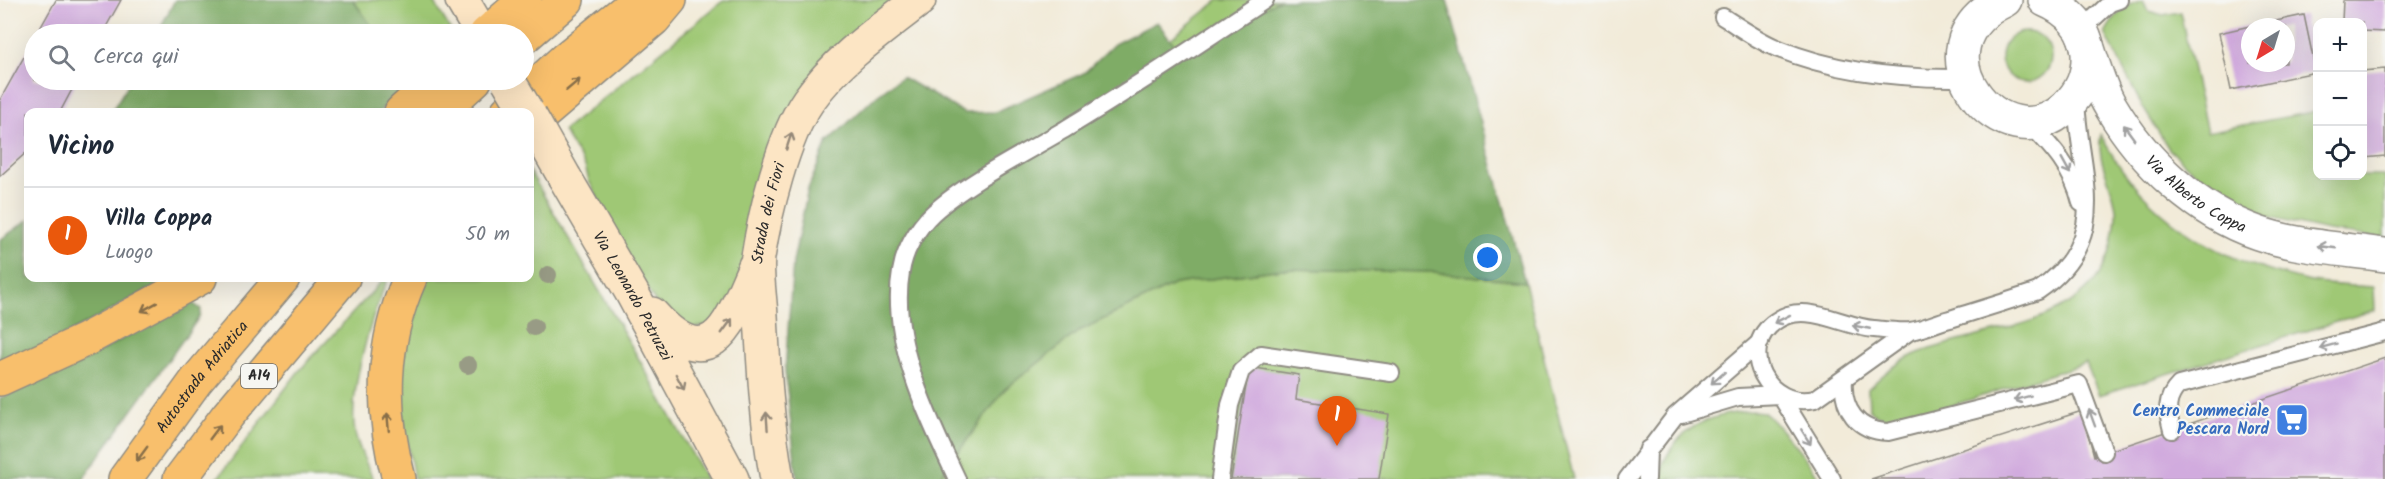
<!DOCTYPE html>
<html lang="it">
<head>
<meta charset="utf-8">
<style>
  body { margin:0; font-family:Kalam,sans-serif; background:#f6f6f7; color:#1f2937 }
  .controls { position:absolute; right:18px; top:18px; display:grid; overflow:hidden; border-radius:12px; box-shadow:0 6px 24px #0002 }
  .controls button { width:54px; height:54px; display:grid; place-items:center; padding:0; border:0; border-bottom:2px solid #e0e1e3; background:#fff; color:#1f2937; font:30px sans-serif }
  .compass { position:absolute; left:2241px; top:18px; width:54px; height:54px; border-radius:50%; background:#fff; box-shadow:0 6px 24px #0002; rotate:218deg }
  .you { position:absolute; left:1488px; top:258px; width:21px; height:21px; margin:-15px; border:4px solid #fff; border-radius:50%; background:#1a73e8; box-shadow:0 0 0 9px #1a73e833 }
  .badge { display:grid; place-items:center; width:39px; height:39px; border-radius:50%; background:#ea580c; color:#fff; font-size:20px; font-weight:700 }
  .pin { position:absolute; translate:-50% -50px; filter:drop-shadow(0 2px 3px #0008) }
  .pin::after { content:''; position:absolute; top:32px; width:21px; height:18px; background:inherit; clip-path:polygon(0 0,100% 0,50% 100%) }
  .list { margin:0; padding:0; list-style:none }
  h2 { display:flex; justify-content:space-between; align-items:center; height:78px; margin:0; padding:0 24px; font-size:26px }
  h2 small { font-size:20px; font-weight:400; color:#747a83 }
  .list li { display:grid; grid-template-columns:39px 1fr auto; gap:18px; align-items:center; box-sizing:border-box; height:96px; padding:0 24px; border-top:2px solid #e0e1e3 }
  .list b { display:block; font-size:22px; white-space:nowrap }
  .list p { margin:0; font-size:20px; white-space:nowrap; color:#747a83 }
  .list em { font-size:20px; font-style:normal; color:#747a83 }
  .icon { flex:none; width:33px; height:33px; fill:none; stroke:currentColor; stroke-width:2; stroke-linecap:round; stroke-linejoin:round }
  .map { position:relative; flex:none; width:2385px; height:479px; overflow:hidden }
  .search { position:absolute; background:#fff; box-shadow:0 6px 24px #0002; left:24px; top:24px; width:510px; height:66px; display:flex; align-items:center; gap:15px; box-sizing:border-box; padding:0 21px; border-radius:33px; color:#747a83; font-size:22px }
  .panel { position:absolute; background:#fff; box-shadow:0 6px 24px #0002; left:24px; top:108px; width:510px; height:174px; border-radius:12px }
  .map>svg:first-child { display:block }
</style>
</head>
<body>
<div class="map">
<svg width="2385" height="479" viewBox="0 0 2385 479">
  <rect width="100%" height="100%" fill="#f6f6f2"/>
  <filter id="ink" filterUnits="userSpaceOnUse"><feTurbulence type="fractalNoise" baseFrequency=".0167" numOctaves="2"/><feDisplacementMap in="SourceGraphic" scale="12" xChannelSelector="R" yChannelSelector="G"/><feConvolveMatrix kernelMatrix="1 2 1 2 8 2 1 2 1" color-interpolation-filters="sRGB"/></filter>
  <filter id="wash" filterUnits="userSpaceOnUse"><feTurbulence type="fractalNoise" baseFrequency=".008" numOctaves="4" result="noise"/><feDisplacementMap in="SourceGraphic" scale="24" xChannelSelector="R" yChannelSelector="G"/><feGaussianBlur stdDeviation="1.35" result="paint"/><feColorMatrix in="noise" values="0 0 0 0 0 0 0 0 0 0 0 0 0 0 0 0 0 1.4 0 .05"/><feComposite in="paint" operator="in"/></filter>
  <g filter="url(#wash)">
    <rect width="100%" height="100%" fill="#f2ebd9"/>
    <!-- green -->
    <g fill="#9fc874" stroke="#657a50" stroke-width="1.5">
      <path d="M353,0H433L453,34H377Z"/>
      <path d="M724,0H909L821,72L723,323L673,331L631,263L589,181L585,166L563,131Z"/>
      <path d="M1219,0H1280L1178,49L1170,39Z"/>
      <path d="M2143,0L2148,11L2163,15L2180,12L2207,132L2317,111L2318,176H2385V238L2328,231L2254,214L2209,186L2169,149L2142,106L2105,33C2115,15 2122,6 2143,0Z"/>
      <circle cx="2026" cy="57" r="25"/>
      <path d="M2101,135C2143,217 2219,261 2306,281C2328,286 2352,285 2374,287L2375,310L2099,395L2086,363L1916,417C1898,420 1882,423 1869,409L1868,389C1883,374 1901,359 1921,352C1983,329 2094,326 2111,246C2113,236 2117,221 2116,210C2114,184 2095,161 2101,135Z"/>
      <path d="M530,172L635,352L706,479H414L398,390L411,316L423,282L426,278H530Z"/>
      <path d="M1282,269L1434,272L1525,282L1574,479H938L1005,389L1079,331L1175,284Z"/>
      <path d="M385,278H388C372,315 344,401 357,440C361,454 368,466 373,479H217L298,372Z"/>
      <path d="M1753,411L1764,412C1786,433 1803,454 1820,479H1658C1671,430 1705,414 1753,411Z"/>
    </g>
    <!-- forest -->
    <g fill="#7fac66" stroke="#556c48" stroke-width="1.5">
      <path d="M175,0H353L377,34H157Z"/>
      <path d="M1280,0H1447L1525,282L1434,272L1282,269L1175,284L1079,331L1005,389L938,479H797L785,371L793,262L808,189L827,143L877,95L902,77L964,113L995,112L1084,73L1114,44L1157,22L1178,49Z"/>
      <path d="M131,80H411L379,112H111Z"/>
      <path d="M28,220V278H172L0,370V240Z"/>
      <path d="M188,300L201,309L200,316L83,479H0V398L72,368Z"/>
    </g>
    <g id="blocks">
      <!-- building -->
      <g fill="#d1abde">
        <path d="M56,0H121L102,34H37Z"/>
        <path d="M2343,0H2385V32L2362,31V22H2342Z"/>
        <path d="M2304,15L2316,72L2231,90L2219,33L2250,26V63H2286V27L2252,26Z"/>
        <path d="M34,39V80H77L60,112H28V151L0,176V100Z"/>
        <path d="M2385,69V156L2364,158L2362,71Z"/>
        <path d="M2385,358V479H1871L2082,411L2094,456Z"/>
        <path d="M1249,367L1299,375L1296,399L1389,414L1379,479H1231Z"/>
      </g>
    </g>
  </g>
  <g filter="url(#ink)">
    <use href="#blocks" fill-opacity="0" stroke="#8e8b82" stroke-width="1.5"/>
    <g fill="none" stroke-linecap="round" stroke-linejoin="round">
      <!-- service casing -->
      <g stroke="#8e8b82" stroke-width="20">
        <g id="service">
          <path d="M1723,17C1741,28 1760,42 1779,49C1838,73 1902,79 1965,78"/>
          <path d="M2081,30L2110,3L2119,0"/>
          <path d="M2029,123C2052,147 2073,169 2081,203"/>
          <path d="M1910,331L1815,399C1768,410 1735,349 1776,321C1805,300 1843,327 1874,329C1885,330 1899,332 1910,331C1924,329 1937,322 1950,319C1979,310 2009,301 2038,291C2116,237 2078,174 2076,98"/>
          <path d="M1844,380C1842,409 1857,431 1888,432L2079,384L2104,452"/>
          <path d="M1780,395L1832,479"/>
          <path d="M1681,414L1738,397L1780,395"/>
          <path d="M2172,430C2167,411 2165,399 2179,385L2385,332"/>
          <path d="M957,479C929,419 889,340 901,272C904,251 917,228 933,213C965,183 1027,152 1067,128C1134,88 1199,44 1265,0"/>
          <path d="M1220,479L1230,405L1241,371L1261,354L1391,373"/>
          <path d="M1627,479L1675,416L1760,342"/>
          <path d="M1647,479L1648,449"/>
        </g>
      </g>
      <!-- minor casing -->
      <g stroke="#8e8b82" stroke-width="36">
        <g id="minor">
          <path d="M2005,0C1905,47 2004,167 2066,107C2081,92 2089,76 2088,54C2087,28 2067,9 2045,0"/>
          <path id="s1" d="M2083,34C2092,58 2098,86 2111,107C2144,163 2197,212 2258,233C2298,247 2344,249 2385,255"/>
        </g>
      </g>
      <!-- secondary casing -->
      <g stroke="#8e8b82" stroke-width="36">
        <g id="secondary">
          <path d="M462,0L482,34"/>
          <path id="s2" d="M565,178L632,293L732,479"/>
          <path d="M652,314C713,381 731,321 755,266"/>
          <path id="s3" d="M777,479C767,425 764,371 761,316C760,297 756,275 758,257C765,213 783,137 808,101C836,61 880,30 919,0"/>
        </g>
      </g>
      <!-- motorway casing -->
      <g stroke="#8e8b82" stroke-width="36">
        <g id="motorway">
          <path d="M486,34L525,0"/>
          <path d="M524,37L567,0"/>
          <path d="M401,112L436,80"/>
          <path d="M440,112L475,80"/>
          <path d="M507,112L566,58L638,0"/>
          <path d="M530,125L654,19L670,0"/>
          <path d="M0,379L85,340L200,278"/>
          <path id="s4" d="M125,479L196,381L283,278"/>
          <path d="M180,479L228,415L343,278"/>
          <path d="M399,479C380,409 381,344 410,278"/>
        </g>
      </g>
      <!-- service -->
      <use href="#service" stroke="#fff" stroke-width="16"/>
      <!-- minor -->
      <use href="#minor" stroke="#fff" stroke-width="33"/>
      <!-- secondary -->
      <use href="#secondary" stroke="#fce5c4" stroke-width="33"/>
      <!-- motorway -->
      <use href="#motorway" stroke="#f8bf6c" stroke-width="33"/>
      <!-- secondary-bridge casing -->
      <g stroke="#8e8b82" stroke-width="36" stroke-linecap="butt">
        <g id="secondary-bridge">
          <path d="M508,80L527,112"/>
          <path d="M530,116L565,178"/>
        </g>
      </g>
      <!-- secondary-bridge -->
      <use href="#secondary-bridge" stroke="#fce5c4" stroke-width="33"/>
    </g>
    <!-- trees -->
    <g fill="#989b85">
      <circle cx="548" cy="275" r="9"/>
      <circle cx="534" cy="327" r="9"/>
      <circle cx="468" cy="365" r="9"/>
    </g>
    <!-- one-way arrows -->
    <defs><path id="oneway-shaft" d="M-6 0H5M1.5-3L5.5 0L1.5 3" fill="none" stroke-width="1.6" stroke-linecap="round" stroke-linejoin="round" transform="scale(1.5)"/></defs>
    <g stroke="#876e48">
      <use href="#oneway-shaft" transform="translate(573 85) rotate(-40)"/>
      <use href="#oneway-shaft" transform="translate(149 307) rotate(151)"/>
      <use href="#oneway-shaft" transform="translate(388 422) rotate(-95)"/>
      <use href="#oneway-shaft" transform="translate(215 432) rotate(-53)"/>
      <use href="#oneway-shaft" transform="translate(142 454) rotate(126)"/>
    </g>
    <g stroke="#a0a0a0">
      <use href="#oneway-shaft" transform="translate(2129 132) rotate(-126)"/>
      <use href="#oneway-shaft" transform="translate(2066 166) rotate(61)"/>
      <use href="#oneway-shaft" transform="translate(2327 247) rotate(-172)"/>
      <use href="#oneway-shaft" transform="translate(1782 319) rotate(153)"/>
      <use href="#oneway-shaft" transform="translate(1861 327) rotate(-169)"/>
      <use href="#oneway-shaft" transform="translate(2328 346) rotate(165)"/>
      <use href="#oneway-shaft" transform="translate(1718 378) rotate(139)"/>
      <use href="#oneway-shaft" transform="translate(2022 398) rotate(165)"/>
      <use href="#oneway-shaft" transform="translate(2092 418) rotate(-110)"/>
      <use href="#oneway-shaft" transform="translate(1806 437) rotate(58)"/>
    </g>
    <g stroke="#948878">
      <use href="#oneway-shaft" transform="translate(789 141) rotate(-72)"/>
      <use href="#oneway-shaft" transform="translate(727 326) rotate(-54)"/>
      <use href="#oneway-shaft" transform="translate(680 382) rotate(62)"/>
      <use href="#oneway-shaft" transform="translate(767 421) rotate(-94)"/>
    </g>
  </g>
  <!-- icons -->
  <defs>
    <g id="supermarket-square" transform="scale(1.725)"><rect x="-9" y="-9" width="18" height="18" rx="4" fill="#3f7fe0" stroke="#f6f6f2"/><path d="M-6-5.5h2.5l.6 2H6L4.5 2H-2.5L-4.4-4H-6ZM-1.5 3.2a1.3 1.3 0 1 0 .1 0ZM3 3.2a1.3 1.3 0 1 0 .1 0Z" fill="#fff"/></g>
  </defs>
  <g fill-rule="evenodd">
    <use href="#supermarket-square" x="2292" y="420"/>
  </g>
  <g text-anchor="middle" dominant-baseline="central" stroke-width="4.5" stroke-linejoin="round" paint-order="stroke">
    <!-- shield labels -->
    <rect fill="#f6f6f2" stroke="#686867" stroke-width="1.5" x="241" y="364" width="36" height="24" rx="4.5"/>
    <g font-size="15" font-weight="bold" fill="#2b2b2b">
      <text x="259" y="376">A14</text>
    </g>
    <!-- street labels -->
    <g font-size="16" fill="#2b2b2b" stroke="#f6f6f2">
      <text stroke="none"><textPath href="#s1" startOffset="202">Via Alberto Coppa</textPath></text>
      <text stroke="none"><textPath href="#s3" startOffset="268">Strada dei Fiori</textPath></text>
      <text stroke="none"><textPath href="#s2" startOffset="136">Via Leonardo Petruzzi</textPath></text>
      <text stroke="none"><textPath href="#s4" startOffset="128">Autostrada Adriatica</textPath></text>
    </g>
    <!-- shop labels -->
    <g font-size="16" font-weight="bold" fill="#366cbe" stroke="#f6f6f2" text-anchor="end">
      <text x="2269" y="411">Centro Commeciale<tspan x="2269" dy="18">Pescara Nord</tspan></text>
    </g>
  </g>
</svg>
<div class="controls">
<button>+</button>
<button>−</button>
<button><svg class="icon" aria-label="locate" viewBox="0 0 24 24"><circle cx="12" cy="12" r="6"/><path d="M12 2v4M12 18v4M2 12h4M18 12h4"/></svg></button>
</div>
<svg class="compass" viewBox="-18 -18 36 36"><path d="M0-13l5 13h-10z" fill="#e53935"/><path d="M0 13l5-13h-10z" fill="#747a83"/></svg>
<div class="you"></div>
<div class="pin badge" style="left:1337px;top:446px">1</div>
<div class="search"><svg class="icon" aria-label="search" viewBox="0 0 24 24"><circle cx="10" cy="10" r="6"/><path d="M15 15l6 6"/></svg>Cerca qui</div>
<section class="panel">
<h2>Vicino<small></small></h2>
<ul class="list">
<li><span class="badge">1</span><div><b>Villa Coppa</b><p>Luogo</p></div><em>50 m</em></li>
</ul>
</section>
</div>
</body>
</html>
